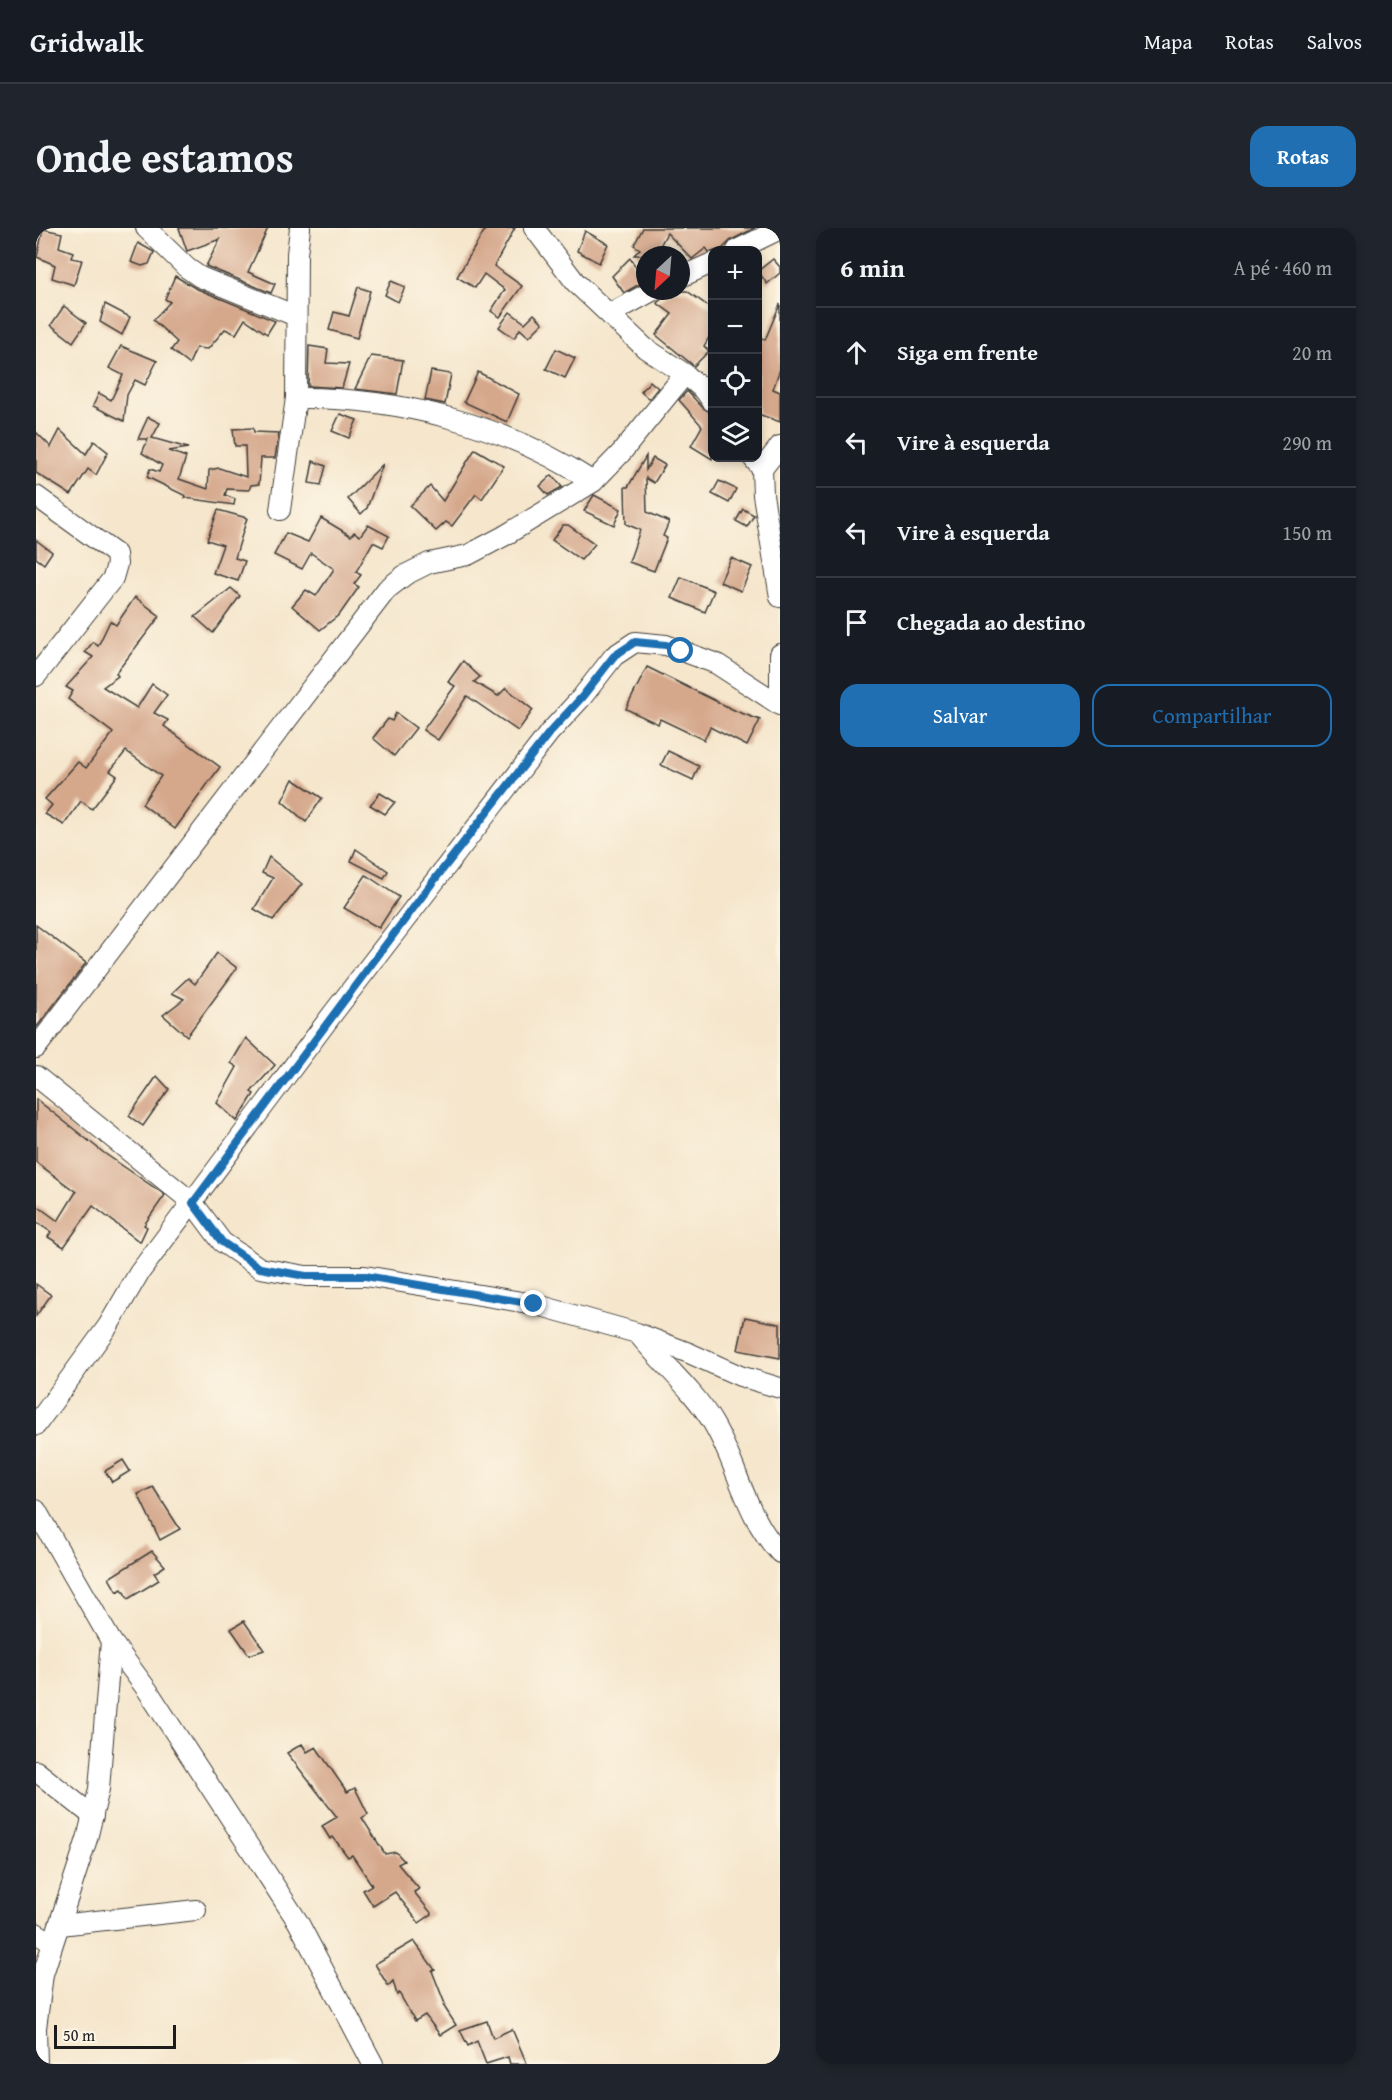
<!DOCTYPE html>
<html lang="pt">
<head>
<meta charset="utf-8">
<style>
  body { margin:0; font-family:"Gentium Book Plus",serif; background:#20242c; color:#f1f3f6 }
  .controls { position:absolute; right:18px; top:18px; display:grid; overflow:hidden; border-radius:12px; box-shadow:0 3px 9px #0003 }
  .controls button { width:54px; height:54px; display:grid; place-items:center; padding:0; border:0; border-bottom:2px solid #363941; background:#171b24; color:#f1f3f6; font:30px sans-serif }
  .compass { position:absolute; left:600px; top:18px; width:54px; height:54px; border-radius:50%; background:#171b24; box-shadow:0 3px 9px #0003; rotate:206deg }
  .scale { position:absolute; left:18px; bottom:15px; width:122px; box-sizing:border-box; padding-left:6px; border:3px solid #1c1c1c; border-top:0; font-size:16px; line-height:21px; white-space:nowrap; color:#1c1c1c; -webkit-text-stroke:4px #fcf5e5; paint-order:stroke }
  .stop { position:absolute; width:18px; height:18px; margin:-14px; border:4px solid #1f6fb2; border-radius:50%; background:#fff }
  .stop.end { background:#1f6fb2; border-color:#fff; box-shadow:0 2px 6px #0008 }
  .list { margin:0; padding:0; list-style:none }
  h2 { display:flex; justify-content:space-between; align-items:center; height:78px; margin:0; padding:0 24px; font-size:26px }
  h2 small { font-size:20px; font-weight:400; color:#9ea1a6 }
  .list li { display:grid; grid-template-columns:39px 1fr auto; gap:18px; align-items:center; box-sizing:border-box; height:90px; padding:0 24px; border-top:2px solid #363941 }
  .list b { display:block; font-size:22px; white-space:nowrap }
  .list em { font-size:20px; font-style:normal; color:#9ea1a6 }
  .actions { display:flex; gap:12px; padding:18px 24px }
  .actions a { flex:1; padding:14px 0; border:2px solid #1f6fb2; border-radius:18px; text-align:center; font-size:21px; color:#1f6fb2 }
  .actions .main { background:#1f6fb2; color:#fff }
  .icon { flex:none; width:33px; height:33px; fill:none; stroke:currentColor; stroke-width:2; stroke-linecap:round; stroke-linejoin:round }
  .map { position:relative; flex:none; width:744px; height:1836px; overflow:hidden; border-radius:18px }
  header { display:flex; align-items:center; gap:36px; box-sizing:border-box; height:84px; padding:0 30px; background:#171b24; border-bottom:2px solid #363941 }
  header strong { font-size:28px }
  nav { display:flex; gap:33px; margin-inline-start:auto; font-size:21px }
  .intro { display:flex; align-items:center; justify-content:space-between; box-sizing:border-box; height:144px; padding:0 36px }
  h1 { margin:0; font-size:42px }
  .button { padding:15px 27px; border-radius:18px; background:#1f6fb2; color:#fff; font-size:21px; font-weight:700 }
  main { display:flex; gap:36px; padding:0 36px }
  aside { flex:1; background:#171b24; border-radius:18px; box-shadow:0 3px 9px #0003 }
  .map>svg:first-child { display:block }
</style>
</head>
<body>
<header>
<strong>Gridwalk</strong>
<nav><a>Mapa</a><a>Rotas</a><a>Salvos</a></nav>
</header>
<div class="intro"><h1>Onde estamos</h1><a class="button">Rotas</a></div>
<main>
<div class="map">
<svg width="744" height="1836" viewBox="0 0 744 1836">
  <rect width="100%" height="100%" fill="#fcf5e5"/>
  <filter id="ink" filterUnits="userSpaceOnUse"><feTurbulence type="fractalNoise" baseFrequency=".0167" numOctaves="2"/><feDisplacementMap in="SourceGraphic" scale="12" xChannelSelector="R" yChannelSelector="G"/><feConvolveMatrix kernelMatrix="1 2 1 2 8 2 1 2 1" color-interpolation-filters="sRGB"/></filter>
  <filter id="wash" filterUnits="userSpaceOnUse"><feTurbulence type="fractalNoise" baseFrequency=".008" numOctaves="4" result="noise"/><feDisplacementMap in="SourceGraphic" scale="24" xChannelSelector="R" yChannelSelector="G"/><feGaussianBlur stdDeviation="1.35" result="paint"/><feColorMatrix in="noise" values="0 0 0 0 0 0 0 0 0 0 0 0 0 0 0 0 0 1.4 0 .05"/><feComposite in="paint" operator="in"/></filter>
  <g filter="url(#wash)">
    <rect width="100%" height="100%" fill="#f5e6cc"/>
    <g id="blocks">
      <!-- building -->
      <g fill="#d5a88c">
        <path d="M143,0H232L212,44L239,56L235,65L170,38L184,11L151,23Z"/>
        <path d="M450,0H479L458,38L486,58L464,89L455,83L469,62L448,46L439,60L421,49Z"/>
        <path d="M607,0H719L695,12L685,22L673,24L670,20L656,31L631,5L619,27H598L604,21L598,17Z"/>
        <path d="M7,1L26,5L23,19L37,24L35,30L46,32L38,57L16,50L19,37L1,29Z"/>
        <path d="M549,3L572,16L563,35L541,23Z"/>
        <path d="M102,15L118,24L113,36L106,38L95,34Z"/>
        <path d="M594,30L609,53L588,65L576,48Z"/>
        <path d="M737,31L744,39V45L731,56L722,43Z"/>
        <path d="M139,48L159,60L239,93L231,106L209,91L200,106L189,101L172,121L160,120L153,136L135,122L141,114L117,92L134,74L129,71Z"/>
        <path d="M355,53L369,59L362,74L349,67Z"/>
        <path d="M322,59L334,63L321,110L293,102L298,84L313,88Z"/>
        <path d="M635,63H651L676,81V104L668,118L673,123L658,138L620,107L636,86L621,75Z"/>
        <path d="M69,76L94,89L86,107L64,94Z"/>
        <path d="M744,76V141L737,161L744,164V194L722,186V108L729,112Z"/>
        <path d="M28,78L50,95L37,114L15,97Z"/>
        <path d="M474,84L489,95L498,86L507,95L493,109L484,101L478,110L463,99Z"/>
        <path d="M85,118L121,133L109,157L99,152L91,167L88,193L57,178L63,165L75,172L87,147L73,140Z"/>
        <path d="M273,118L292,121L290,135L313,136L306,160L272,158Z"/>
        <path d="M520,121L539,130L529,150L510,141Z"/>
        <path d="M335,128L367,132L361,166L319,161Z"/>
        <path d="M395,143L415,146L409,176L389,172Z"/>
        <path d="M442,144L483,166L471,194L428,174Z"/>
        <path d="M614,153L622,160L613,171L605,164Z"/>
        <path d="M651,163L667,180L676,185V231L655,218L666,198L643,172Z"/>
        <path d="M304,186L321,192L313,210L296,203Z"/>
        <path d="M112,189L124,195L116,210L152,220L133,223L150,229L143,251L172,261L173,242L183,240L210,249L209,218H199L197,201L217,200L218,204L243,205L239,230H225L223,256L215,257L213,262L191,261L189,267L199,271L198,277L149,270L150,268L111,249L114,241L123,244L126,237L106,225L112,211H102Z"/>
        <path d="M24,202L50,226L58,213L72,224L60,247L52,241L35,267L0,245V204L15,219Z"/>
        <path d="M439,221L468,238L446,271L440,266L416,298L410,294L400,303L374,278L394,258L407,273Z"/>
        <path d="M610,228V242L617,230L629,237L618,255L610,250L611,284L633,294L627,308L631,310L618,343L593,334L604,302L590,296L589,259H592Z"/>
        <path d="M277,233L290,238L285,257L273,255Z"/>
        <path d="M347,236L331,280L325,286L312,271Z"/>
        <path d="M516,247L526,259L512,267L504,258Z"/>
        <path d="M683,253L700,261L693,275L676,266Z"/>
        <path d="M558,267L585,281L578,297L548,283Z"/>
        <path d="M707,281L718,287L711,299L700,293Z"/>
        <path d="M182,282L211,290L199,330L209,333L202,353L177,345L187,317L171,312Z"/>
        <path d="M285,290L315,308L318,304L324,308L332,297L353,308L347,319L337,314L320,344L325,347L318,356L323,359L304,386L284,402L256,378L270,362L280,368L298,341L275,325L266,341L238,327L250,305L272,314Z"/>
        <path d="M527,297H532L559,316L545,332L516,312Z"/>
        <path d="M0,312L16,324L8,336L0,330Z"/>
        <path d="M695,330L716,339L705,363L684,354Z"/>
        <path d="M645,349L678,363L669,384L636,370Z"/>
        <path d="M195,360L204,368L177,405L159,389Z"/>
        <path d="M99,369L124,388L80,445L82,448L67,459L101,480L116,456L131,467L118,485L132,492L128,498L184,539L139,601L106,576L125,548L90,523L74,543L81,548L56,581L45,573L28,597L9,586L16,577L9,571L42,534L50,540L77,505L32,471L37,463L30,459L57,429L49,424L57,414L62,418L74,393L80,397Z"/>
        <path d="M427,433L444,449L438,454L462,468L470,460L497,482L482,503L431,468L402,512L387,502L419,458L412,454Z"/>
        <path d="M611,439L700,483L724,492L711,518L674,499L668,512L624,491L622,496L590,481Z"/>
        <path d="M360,485L380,500L358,528L337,510L352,491L356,493Z"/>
        <path d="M632,523L663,538L657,552L625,537Z"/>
        <path d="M257,551L286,570L270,594L246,573Z"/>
        <path d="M344,565L359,574L349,586L334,577Z"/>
        <path d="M320,621L352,643L348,650L315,633Z"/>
        <path d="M233,629L266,656L237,692L218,681L237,650L226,645Z"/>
        <path d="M330,647L363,669L343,700L308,680Z"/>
        <path d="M0,697L50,735L0,800Z"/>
        <path d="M181,725L201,740L151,808L127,787L148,771L136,765L152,750L159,756Z"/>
        <path d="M210,810L239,837L215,864L218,866L201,893L181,875L201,839L195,835Z"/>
        <path d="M121,848L133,861L107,898L93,888Z"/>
        <path d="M0,871L68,925L129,967L108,997L111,999L104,1014L57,978L28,1019L12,1009L15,1004L0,994V977L22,993L40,964L0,934Z"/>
        <path d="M0,1056L15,1067L0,1088Z"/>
        <path d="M709,1089L744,1096V1130L702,1122Z"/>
        <path d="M87,1232L94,1243L76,1254L69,1243Z"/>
        <path d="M117,1259L144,1301L124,1312L102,1266Z"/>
        <path d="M116,1323L129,1338L118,1345L123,1352L92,1371L86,1361L81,1364L73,1350Z"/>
        <path d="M208,1393L228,1422L213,1427L195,1401Z"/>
        <path d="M266,1516L271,1524L280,1519L311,1564L319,1560L332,1586L326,1590L349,1626L360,1624L368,1633L362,1636L383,1661L378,1664L396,1686L383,1695L359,1664L337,1678L327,1662L336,1657L316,1627L312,1629L297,1609L294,1611L286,1598L301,1589L251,1525Z"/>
        <path d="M378,1713L399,1742L396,1743L409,1776L407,1777L420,1797L404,1807L389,1787L379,1793L363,1765L361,1767L357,1753L352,1758L339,1736Z"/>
        <path d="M451,1793L457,1810L476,1801L491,1836H474L472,1829L450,1836L441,1813L432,1818L424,1802Z"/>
      </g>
    </g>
  </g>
  <g filter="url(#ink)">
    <use href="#blocks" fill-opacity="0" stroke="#3d3a36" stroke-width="1.5"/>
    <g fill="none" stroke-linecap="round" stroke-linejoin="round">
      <!-- minor casing -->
      <g stroke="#3d3a36" stroke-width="22">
        <g id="minor">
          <path d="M110,0L151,40L164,49L260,88"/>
          <path d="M498,0L540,55L609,120L649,146L669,163L676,173"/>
          <path d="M701,22L744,1"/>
          <path d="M645,49L676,35"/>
          <path d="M574,86L616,63"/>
          <path d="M260,170C363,169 471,197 557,254"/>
          <path d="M717,230L726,241L727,267L744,369"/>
          <path d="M726,241L744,218"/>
          <path d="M0,268L80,326L81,336L77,350L0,448"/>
          <path d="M244,282L260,170L261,26L264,0"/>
          <path d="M744,477V426"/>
          <path d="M0,820L351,361L369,347L393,335L432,327L468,308L557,254L585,225L649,146"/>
          <path d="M0,848L157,975L186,1014L224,1040L270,1048H329L498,1076L601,1105L653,1125L704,1148L744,1160"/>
          <path d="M603,1107C627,1137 657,1161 677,1195C702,1237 709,1288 744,1325"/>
          <path d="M0,1197L72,1098L103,1045L298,784L513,505L546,469L578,428L599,414L630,417L681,436L744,477"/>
          <path d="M0,1282L75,1413L112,1463L262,1694L337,1836"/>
          <path d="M0,1543L57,1588"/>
          <path d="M24,1697L160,1682"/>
          <path d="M0,1705L16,1715"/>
          <path d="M1,1836L0,1800L7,1746L51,1611L63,1561L75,1413"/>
        </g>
      </g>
      <!-- minor -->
      <use href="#minor" stroke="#fff" stroke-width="20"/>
    </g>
  </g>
  <g fill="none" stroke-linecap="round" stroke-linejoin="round" filter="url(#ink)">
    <!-- route -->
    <path stroke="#1f6fb2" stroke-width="8" d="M498,1076L329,1048H270L224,1040L186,1014L157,975L396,655L513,505L546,469L578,428L599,414L630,417L645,423"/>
  </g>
</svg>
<div class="controls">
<button>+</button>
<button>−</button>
<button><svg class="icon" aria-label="locate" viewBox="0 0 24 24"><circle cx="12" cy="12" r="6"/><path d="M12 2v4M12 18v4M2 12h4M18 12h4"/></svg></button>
<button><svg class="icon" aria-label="layers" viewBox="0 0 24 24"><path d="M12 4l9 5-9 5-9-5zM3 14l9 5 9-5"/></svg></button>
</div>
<svg class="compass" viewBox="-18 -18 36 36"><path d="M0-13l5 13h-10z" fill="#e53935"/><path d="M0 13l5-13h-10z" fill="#9ea1a6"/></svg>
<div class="scale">50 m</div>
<div class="stop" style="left:645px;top:423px"></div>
<div class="stop end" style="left:498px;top:1076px"></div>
</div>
<aside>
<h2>6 min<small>A pé · 460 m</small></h2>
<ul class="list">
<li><svg class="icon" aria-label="ahead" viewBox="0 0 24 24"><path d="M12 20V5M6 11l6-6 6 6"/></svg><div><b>Siga em frente</b></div><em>20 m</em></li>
<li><svg class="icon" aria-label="left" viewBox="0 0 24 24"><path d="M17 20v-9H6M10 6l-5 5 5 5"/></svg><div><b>Vire à esquerda</b></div><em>290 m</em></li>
<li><svg class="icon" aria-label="left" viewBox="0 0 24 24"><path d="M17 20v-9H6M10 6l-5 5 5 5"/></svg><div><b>Vire à esquerda</b></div><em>150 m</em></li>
<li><svg class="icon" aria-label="arrive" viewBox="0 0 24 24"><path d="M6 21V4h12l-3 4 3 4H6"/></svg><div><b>Chegada ao destino</b></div></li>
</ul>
<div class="actions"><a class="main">Salvar</a><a>Compartilhar</a></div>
</aside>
</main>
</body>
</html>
